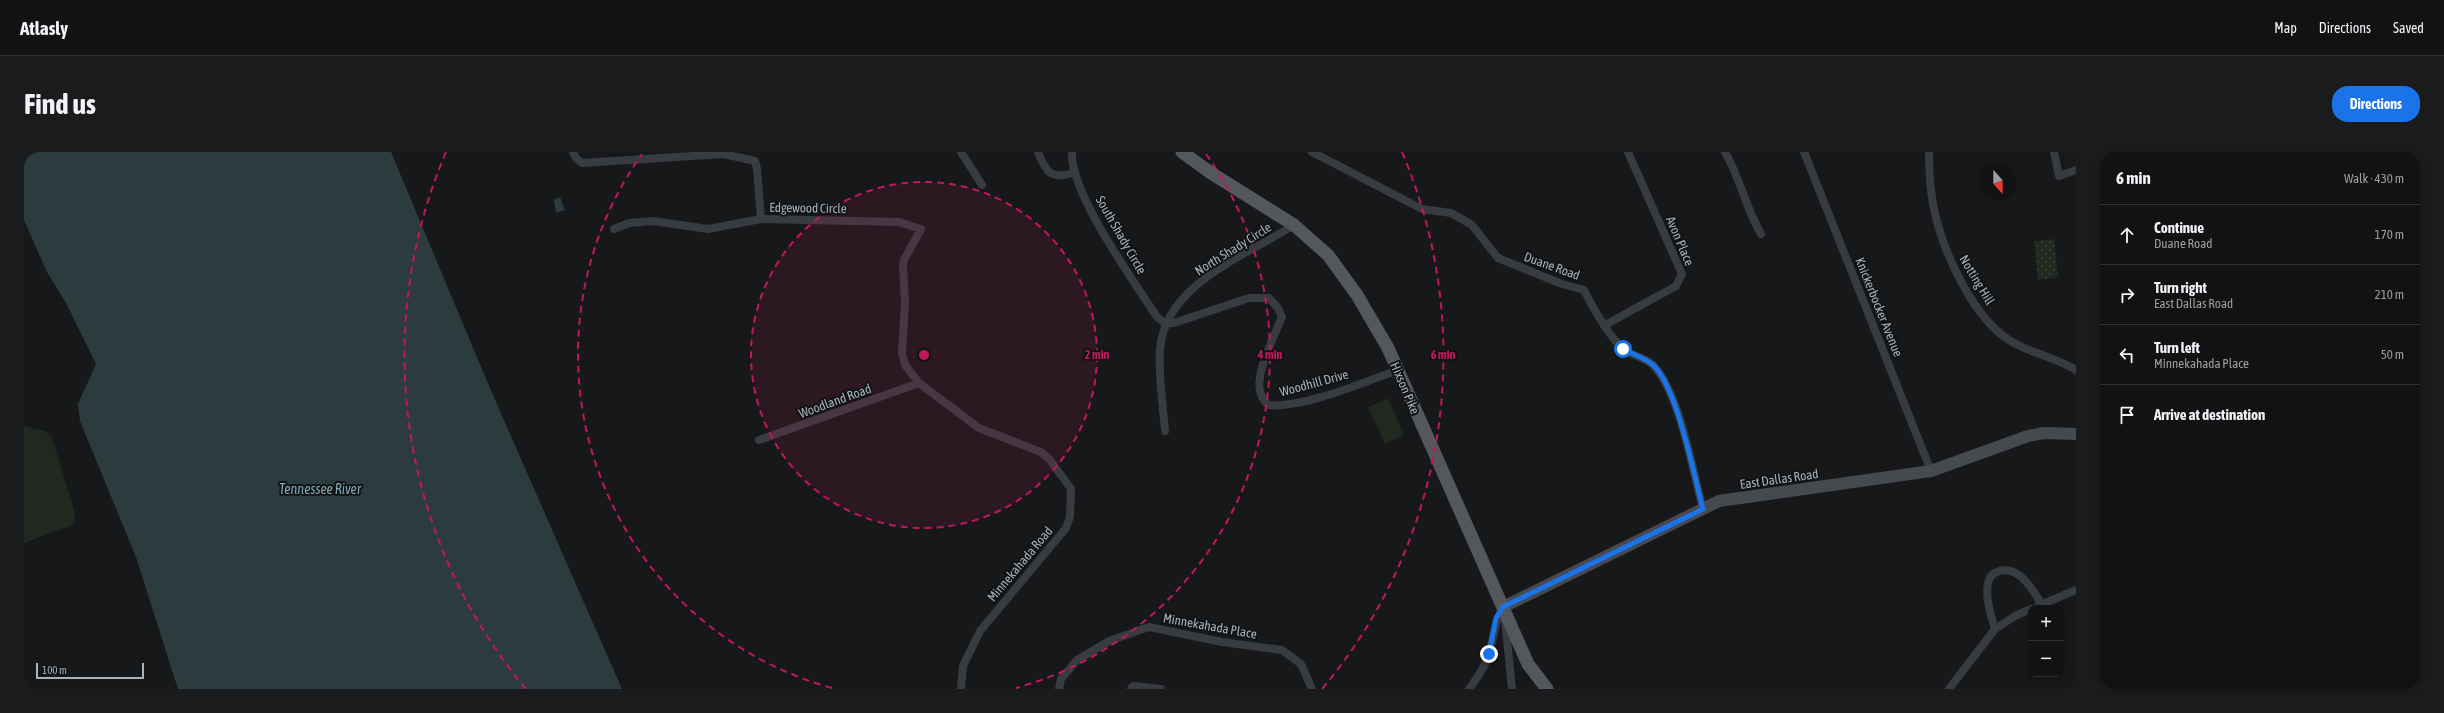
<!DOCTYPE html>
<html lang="en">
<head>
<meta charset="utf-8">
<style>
  body { margin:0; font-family:"Asap Condensed",sans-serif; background:#1a1b1c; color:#f1f3f6 }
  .controls { position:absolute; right:12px; bottom:12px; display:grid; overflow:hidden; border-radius:8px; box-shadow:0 2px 6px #0003 }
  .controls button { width:36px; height:36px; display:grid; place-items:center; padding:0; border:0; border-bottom:1px solid #303233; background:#111213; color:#f1f3f6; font:20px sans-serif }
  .compass { position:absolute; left:1956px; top:12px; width:36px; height:36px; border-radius:50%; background:#111213; box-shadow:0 2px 6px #0003; rotate:159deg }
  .scale { position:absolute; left:12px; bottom:10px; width:108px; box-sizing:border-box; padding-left:4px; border:2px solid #a8b2ba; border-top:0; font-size:11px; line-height:14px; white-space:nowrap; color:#a8b2ba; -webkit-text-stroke:3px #121314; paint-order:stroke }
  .stop { position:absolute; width:12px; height:12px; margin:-9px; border:3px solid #1a73e8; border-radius:50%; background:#fff }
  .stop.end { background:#1a73e8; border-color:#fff; box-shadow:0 1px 4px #0008 }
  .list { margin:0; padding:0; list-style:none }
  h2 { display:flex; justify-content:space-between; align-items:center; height:52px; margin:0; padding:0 16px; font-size:17px }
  h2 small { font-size:13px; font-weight:400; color:#9c9ea0 }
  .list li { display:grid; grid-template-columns:26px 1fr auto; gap:12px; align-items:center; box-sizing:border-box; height:60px; padding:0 16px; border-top:1px solid #303233 }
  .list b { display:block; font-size:15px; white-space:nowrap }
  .list p { margin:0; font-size:13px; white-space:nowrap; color:#9c9ea0 }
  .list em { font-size:13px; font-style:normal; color:#9c9ea0 }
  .icon { flex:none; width:22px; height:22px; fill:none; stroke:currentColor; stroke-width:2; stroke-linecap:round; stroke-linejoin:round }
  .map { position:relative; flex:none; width:2052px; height:537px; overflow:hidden; border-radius:16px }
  header { display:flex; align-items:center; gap:24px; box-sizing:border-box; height:56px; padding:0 20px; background:#111213; border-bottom:1px solid #303233 }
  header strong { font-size:19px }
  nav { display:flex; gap:22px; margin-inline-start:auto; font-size:14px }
  .intro { display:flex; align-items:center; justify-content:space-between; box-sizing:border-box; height:96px; padding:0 24px }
  h1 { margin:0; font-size:28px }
  .button { padding:10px 18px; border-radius:16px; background:#1a73e8; color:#fff; font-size:14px; font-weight:700 }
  main { display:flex; gap:24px; padding:0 24px }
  aside { flex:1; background:#111213; border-radius:16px; box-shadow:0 2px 6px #0003 }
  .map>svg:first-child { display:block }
</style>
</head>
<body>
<header>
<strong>Atlasly</strong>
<nav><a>Map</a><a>Directions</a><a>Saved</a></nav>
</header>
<div class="intro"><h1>Find us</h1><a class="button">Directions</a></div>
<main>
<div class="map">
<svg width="2052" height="537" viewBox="0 0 2052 537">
  <defs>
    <pattern id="park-dots" width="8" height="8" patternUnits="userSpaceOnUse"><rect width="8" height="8" fill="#20281f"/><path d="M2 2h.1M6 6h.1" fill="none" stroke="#3e453d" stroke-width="1.8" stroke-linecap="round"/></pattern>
  </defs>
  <rect width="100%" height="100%" fill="#171819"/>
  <!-- grass -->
  <g fill="#20281f">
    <path d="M1364,246L1380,283L1361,292L1344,255Z"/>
    <path d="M0,274L21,279L28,286L51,361L49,373L0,391Z"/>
  </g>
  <!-- park -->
  <path fill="url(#park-dots)" d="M2030,87L2034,125L2014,128L2010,89Z"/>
  <!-- water -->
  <g fill="#2c3b3e">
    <path d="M0,0H367L468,241L598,537H154L112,405L56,269L54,252L72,212L42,151L23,120L0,68Z"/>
    <path d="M536,45L541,58L532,61L530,48Z"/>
  </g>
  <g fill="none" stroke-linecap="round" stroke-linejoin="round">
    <!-- street -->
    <g stroke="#383b3f" stroke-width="8">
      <path d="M549,0L552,6L558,11L700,2L731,9L733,17L737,67"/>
      <path d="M937,0L958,33"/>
      <path d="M1014,0C1022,20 1027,28 1049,21"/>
      <path d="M1048,0C1046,41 1109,128 1133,165L1141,171H1150L1225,146H1245L1254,156L1258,165C1251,183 1229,224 1237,242C1238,246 1241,250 1244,253C1278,257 1340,230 1374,218"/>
      <path d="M1288,0L1398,57L1427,61L1448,73L1474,106L1538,132L1560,138C1570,158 1582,180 1598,196C1606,204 1622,205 1630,214C1657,245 1668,317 1679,357"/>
      <path d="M1701,0C1716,26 1722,56 1737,82"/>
      <path d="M1780,0L1907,319"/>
      <path d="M1905,0C1905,17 1906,35 1909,52C1917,96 1949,169 1990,191C2010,202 2033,206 2052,218"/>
      <path d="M2030,0L2035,24L2052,18"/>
      <path d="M590,77L605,71L629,69L684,77L737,67L875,70L897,77L880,108L879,114L881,151L878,201L881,213L895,231L955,276L1017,300L1026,308L1047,337L1046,365L1042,376L956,479L939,514L937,537"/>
      <path d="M1581,173L1652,134L1658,122L1604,0"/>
      <path d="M1141,279C1139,253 1134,222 1136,197C1142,131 1222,104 1270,73"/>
      <path d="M735,288L895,231"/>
      <path d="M2014,454L2052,438"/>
      <path d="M1481,467L1488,537"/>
      <path d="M1971,477C1967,463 1961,446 1964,431C1965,426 1968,422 1973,420C1993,411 2009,437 2018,453"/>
      <path d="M1035,537L1037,527L1053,508L1085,489L1125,475L1198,490L1258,498L1277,512L1288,537"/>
      <path d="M1107,537L1109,534L1137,537"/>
      <path d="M1445,537C1453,526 1461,515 1465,502C1470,485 1470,470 1479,455"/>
      <path d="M1925,537L1971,477L1991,464L2007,457"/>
    </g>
    <!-- secondary -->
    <path stroke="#464a4f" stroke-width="12" d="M1479,455L1695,349L1907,319L2004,284L2020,281L2052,282"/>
    <!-- primary -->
    <path stroke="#54585e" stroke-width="13" d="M1158,0L1187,21L1270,73L1304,103L1333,143L1364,196L1504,512L1523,537"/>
  </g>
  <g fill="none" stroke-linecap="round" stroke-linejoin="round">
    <!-- route -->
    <path stroke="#1a73e8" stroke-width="5" d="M1465,502L1472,466L1479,455L1679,357C1670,324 1653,234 1629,213C1621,206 1608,202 1599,197"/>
  </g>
  <!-- distance rings -->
  <circle cx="900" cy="203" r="173" fill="#c2185b" fill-opacity=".12"/>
  <g fill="none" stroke="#c2185b" stroke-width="2" stroke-dasharray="7 5">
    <circle cx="900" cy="203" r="173"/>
    <path d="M808 536A346 346 0 0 1 618 2M1182 2A346 346 0 0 1 992 536"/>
    <path d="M502 537A519 519 0 0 1 422 0M1378 0A519 519 0 0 1 1298 537"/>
  </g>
  <g text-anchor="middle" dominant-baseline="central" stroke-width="4" stroke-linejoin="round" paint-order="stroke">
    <!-- street labels -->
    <g font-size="13" fill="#a8b2ba" stroke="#121314">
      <text transform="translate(784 56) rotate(1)">Edgewood Circle</text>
      <text transform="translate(1097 83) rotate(60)">South Shady Circle</text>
      <text transform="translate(1656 89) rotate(67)">Avon Place</text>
      <text transform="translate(1209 97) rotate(-32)">North Shady Circle</text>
      <text transform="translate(1528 114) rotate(20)">Duane Road</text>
      <text transform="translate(1953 128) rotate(59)">Notting Hill</text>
      <text transform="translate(1855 155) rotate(68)">Knickerbocker Avenue</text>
      <text transform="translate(1290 231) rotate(-15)">Woodhill Drive</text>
      <text transform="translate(1381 236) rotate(67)">Hixson Pike</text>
      <text transform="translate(811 249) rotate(-20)">Woodland Road</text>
      <text transform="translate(1755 327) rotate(-8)">East Dallas Road</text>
      <text transform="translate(996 412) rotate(-50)">Minnekahada Road</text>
      <text transform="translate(1186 474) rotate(10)">Minnekahada Place</text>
    </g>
    <!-- water labels -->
    <g font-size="14" font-style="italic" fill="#7eabb7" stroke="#121314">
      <text x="296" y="337">Tennessee River</text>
    </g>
  </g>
  <circle cx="900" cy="203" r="6" fill="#c2185b" stroke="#121314" stroke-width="2"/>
  <g font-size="12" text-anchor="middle" font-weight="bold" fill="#c2185b" stroke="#121314" stroke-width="4" stroke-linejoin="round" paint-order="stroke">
    <text x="1073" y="207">2 min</text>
    <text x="1246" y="207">4 min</text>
    <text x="1419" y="207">6 min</text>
  </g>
</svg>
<div class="controls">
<button>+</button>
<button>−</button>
</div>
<svg class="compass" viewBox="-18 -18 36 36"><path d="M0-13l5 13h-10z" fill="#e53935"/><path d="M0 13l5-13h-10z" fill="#9c9ea0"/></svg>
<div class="scale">100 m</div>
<div class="stop" style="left:1599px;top:197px"></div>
<div class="stop end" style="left:1465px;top:502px"></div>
</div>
<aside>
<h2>6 min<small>Walk · 430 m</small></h2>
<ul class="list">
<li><svg class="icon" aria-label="ahead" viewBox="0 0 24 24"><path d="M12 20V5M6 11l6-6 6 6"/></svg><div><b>Continue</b><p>Duane Road</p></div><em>170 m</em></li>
<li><svg class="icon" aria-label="right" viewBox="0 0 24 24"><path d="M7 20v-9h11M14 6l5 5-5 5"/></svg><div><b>Turn right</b><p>East Dallas Road</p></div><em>210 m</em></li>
<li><svg class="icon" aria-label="left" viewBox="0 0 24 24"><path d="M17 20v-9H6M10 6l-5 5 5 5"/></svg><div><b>Turn left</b><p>Minnekahada Place</p></div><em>50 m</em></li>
<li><svg class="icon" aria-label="arrive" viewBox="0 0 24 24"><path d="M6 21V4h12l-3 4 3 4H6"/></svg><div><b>Arrive at destination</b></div></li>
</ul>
</aside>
</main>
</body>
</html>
